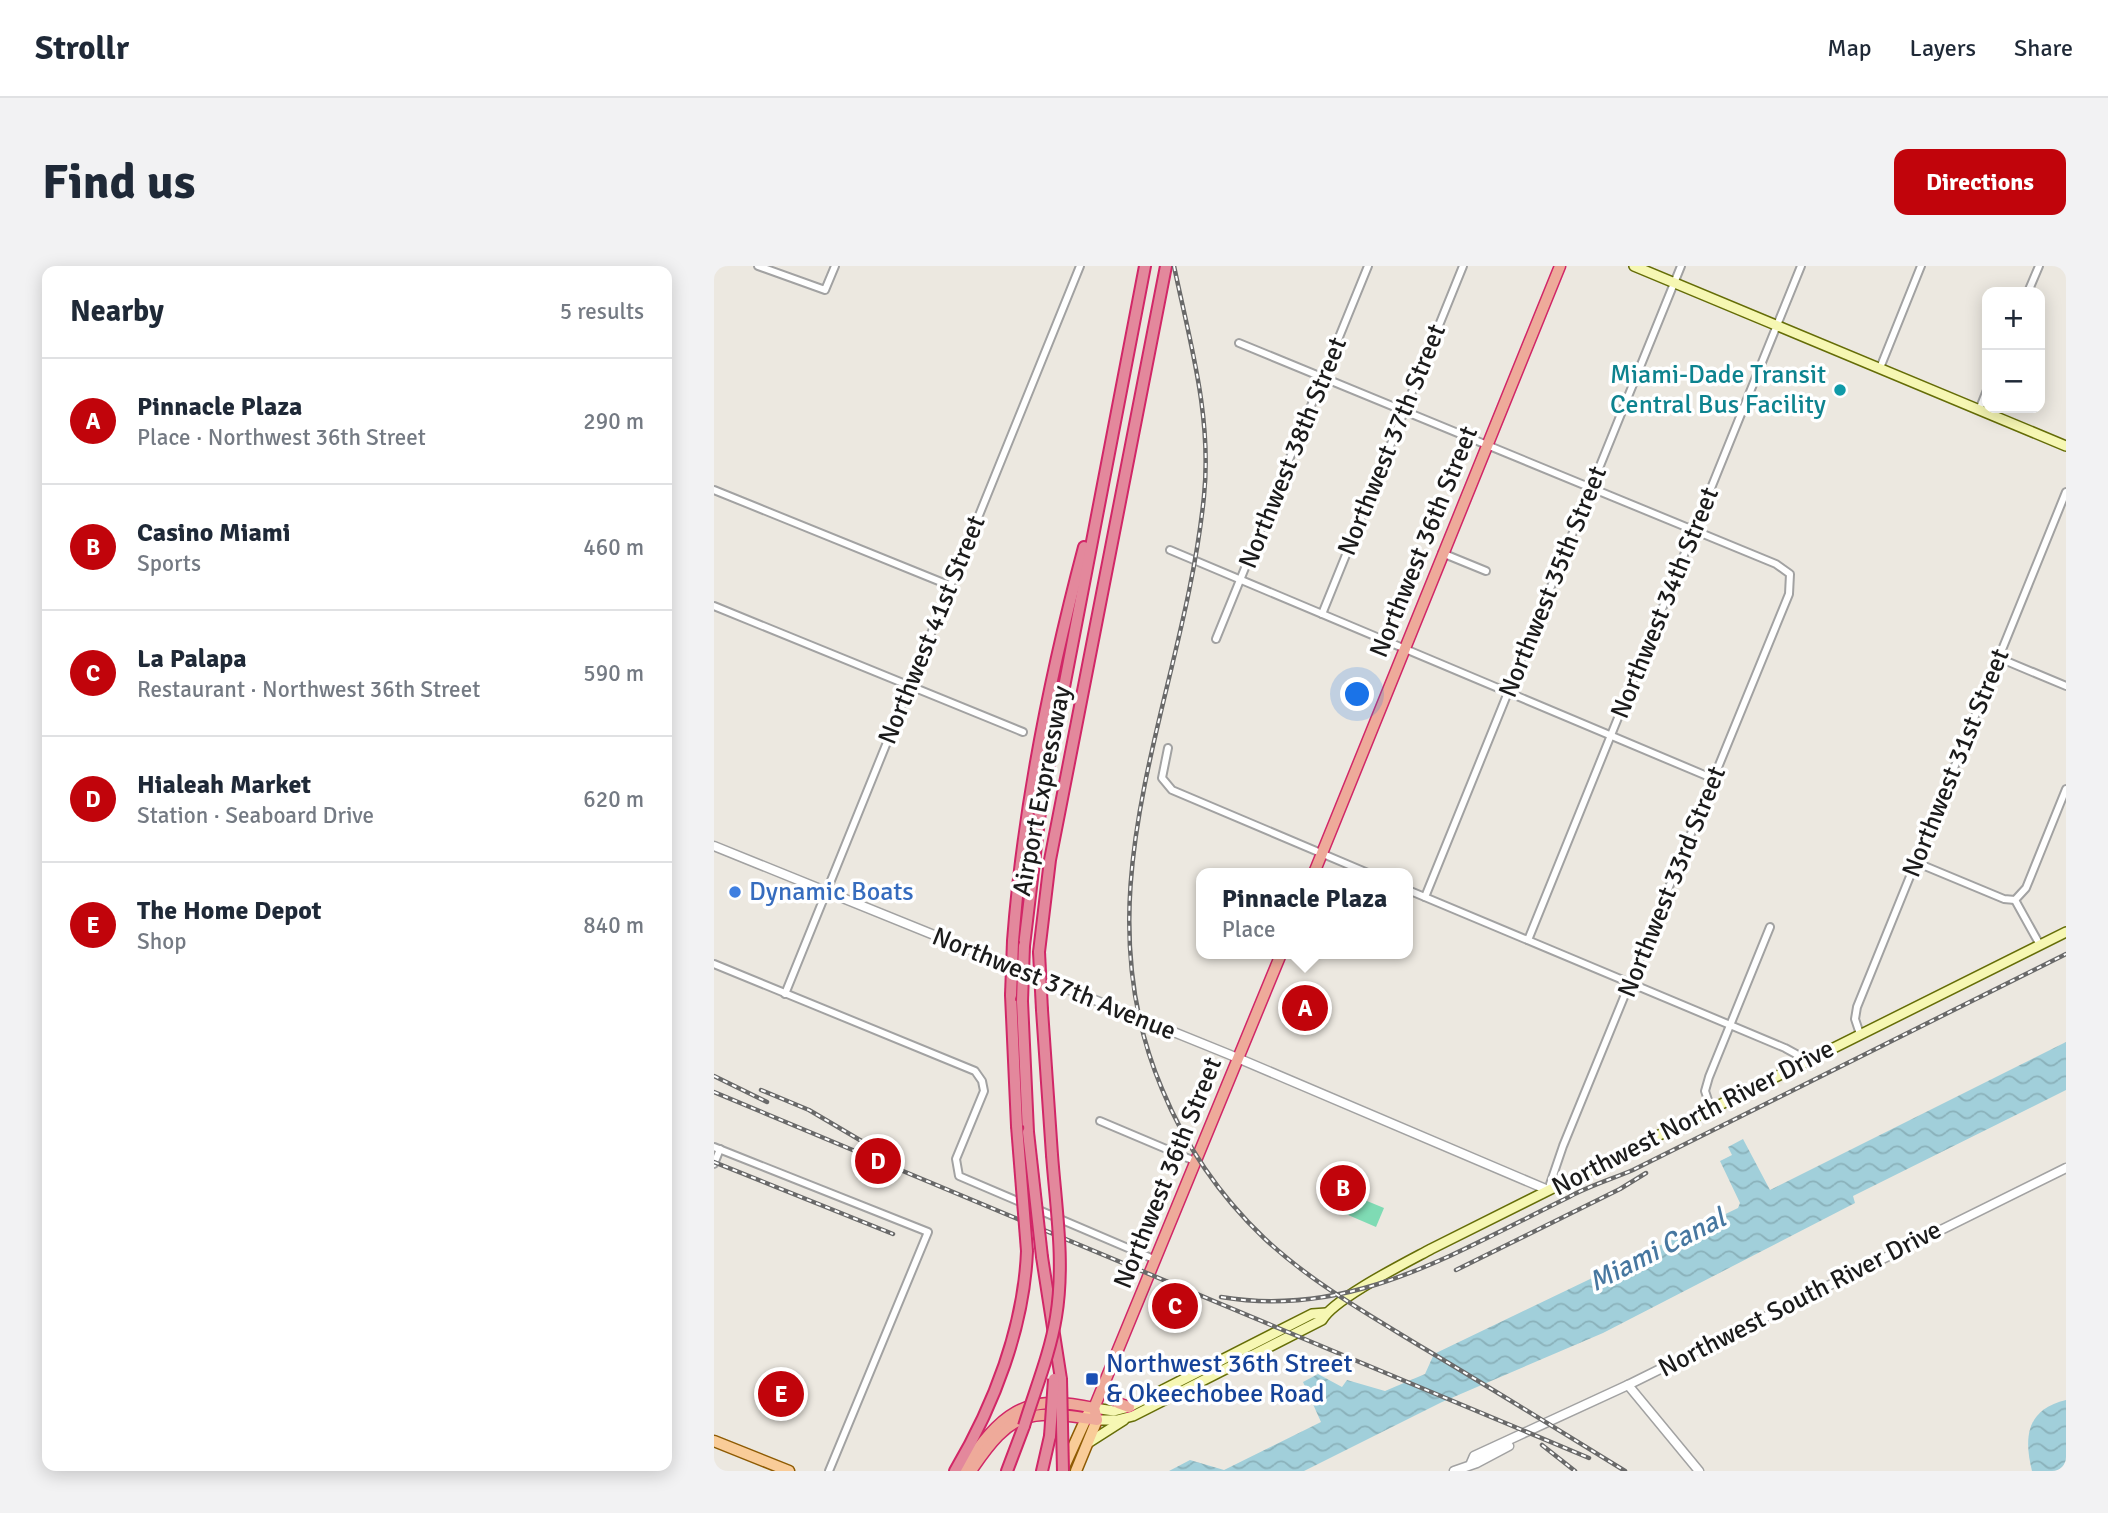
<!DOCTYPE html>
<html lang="en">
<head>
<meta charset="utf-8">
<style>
  body { margin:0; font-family:Signika,sans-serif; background:#f2f2f3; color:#1f2937 }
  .controls { position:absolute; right:21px; top:21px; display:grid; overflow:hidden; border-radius:14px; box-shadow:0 4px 18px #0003 }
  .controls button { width:63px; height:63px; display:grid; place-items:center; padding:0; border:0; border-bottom:2px solid #e0e1e3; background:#fff; color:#1f2937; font:35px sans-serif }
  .you { position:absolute; left:644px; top:429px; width:24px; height:24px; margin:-18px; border:5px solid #fff; border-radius:50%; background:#1a73e8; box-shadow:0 0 0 10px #1a73e833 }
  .badge { display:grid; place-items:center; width:46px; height:46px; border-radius:50%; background:#c1040b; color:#fff; font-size:23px; font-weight:700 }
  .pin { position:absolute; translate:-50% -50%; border:4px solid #fff; box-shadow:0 2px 7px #0006 }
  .popup { position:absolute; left:482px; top:602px; width:217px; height:91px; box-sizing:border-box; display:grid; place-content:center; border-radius:14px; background:#fff; filter:drop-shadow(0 2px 5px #0005); font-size:23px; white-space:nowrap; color:#747a83 }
  .popup b { font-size:26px; color:#1f2937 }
  .popup::after { content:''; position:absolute; left:50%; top:100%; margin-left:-14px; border:14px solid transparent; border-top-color:#fff }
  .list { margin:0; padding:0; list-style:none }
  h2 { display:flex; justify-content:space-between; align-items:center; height:91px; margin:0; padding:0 28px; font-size:30px }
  h2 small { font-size:23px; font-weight:400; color:#747a83 }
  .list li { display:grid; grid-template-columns:46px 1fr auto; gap:21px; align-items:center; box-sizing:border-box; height:126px; padding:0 28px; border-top:2px solid #e0e1e3 }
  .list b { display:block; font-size:26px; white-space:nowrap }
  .list p { margin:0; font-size:23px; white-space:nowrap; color:#747a83 }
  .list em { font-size:23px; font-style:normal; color:#747a83 }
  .map { position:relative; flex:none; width:1352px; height:1205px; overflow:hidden; border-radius:14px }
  header { display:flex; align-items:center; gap:42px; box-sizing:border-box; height:98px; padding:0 35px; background:#fff; border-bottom:2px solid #e0e1e3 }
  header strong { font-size:33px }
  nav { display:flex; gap:38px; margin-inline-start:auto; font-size:24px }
  .intro { display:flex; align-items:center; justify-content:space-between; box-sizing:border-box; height:168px; padding:0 42px }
  h1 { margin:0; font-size:49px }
  .button { padding:18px 32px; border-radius:14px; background:#c1040b; color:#fff; font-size:24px; font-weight:700 }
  main { display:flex; gap:42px; padding:0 42px }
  aside { flex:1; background:#fff; border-radius:14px; box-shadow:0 4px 18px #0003 }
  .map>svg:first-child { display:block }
</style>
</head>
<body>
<header>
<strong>Strollr</strong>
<nav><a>Map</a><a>Layers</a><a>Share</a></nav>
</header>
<div class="intro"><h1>Find us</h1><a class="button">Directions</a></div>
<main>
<aside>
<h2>Nearby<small>5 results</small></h2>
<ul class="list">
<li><span class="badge">A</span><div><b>Pinnacle Plaza</b><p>Place · Northwest 36th Street</p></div><em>290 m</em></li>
<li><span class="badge">B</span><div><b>Casino Miami</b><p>Sports</p></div><em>460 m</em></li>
<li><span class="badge">C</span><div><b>La Palapa</b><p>Restaurant · Northwest 36th Street</p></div><em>590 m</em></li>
<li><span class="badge">D</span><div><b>Hialeah Market</b><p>Station · Seaboard Drive</p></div><em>620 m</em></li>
<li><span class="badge">E</span><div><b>The Home Depot</b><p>Shop</p></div><em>840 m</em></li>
</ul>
</aside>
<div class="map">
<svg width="1352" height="1205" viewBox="0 0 1352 1205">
  <defs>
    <pattern id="water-waves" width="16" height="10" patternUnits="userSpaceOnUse" patternTransform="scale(1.75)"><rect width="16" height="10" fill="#a1cfda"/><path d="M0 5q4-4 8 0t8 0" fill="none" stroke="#8ab1ba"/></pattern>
  </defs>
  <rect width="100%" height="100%" fill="#ece8e0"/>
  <!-- pitch -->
  <path fill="#7fdbb4" d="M619,921L670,942L662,961L611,939Z"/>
  <!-- water -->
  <g fill="url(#water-waves)">
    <path d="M1352,776V824L1139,930L1141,937L889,1067L728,1136L590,1205H455L476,1194L510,1204L607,1156L589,1116L604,1108L628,1121L633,1114L671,1125L711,1108L720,1088L1024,942L1026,937L1006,895L1018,889L1014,881L1029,873L1056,924Z"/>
    <path d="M1352,1134V1205H1318C1309,1169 1314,1143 1352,1134Z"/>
  </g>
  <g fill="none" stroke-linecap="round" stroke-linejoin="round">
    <!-- minor casing -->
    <g stroke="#a2a2a2" stroke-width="10">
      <g id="minor">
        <path d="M44,0L111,24L121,0"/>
        <path d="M1314,26L1325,0"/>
        <path d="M525,77L1062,298L1076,308L1075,328L849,880L834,924"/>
        <path d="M1166,102L1207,0"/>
        <path d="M1265,144L1273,124"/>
        <path d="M0,224L237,320"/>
        <path d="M456,284L1000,513"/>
        <path d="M728,287L772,305"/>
        <path d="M0,340L309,466"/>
        <path d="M608,348L749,0"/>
        <path d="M502,373L654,0"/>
        <path d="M1285,392L1352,420"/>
        <path d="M454,482L448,512L458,524L654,607"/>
        <path d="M1201,596L1290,633L1301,634"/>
        <path d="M694,624L1071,782L1082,788L1088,798"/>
        <path d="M711,631L967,0"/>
        <path d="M1301,634L1312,622L1352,523"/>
        <path d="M1301,634L1326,679"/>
        <path d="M814,674L1087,0"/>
        <path d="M0,698L261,805L268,815L270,825L242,893L245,910L442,994"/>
        <path d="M71,728L366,0"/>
        <path d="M1146,768L1141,753L1143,741L1352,226"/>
        <path d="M997,843L991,825L995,811L1056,661"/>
        <path d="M386,855L483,896"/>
        <path d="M0,881L214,966L115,1205"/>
        <path d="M0,898L6,883"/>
      </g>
    </g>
    <!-- tertiary casing -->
    <g stroke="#a2a2a2" stroke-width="11">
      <g id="tertiary">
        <path d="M0,580L514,788L834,924"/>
        <path d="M914,1119L985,1205"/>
        <path d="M757,1197L760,1190L914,1119L1352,902"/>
        <path d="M740,1205L763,1197L795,1180"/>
      </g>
    </g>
    <!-- secondary casing -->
    <g stroke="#656d07" stroke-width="12">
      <g id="secondary">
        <path d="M920,0L1352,180"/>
        <path d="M380,1142L400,1145L415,1141L598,1048L612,1047"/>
        <path d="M383,1154H403L419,1150L608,1054C619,1033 693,996 717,983L1352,666"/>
        <path d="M374,1177L410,1154"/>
      </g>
    </g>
    <!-- primary casing -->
    <g stroke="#8e5b03" stroke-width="13">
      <g id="primary">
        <path d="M0,1175L75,1205"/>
        <path d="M350,1201L374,1148"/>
        <path d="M362,1205L383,1154"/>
      </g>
    </g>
    <!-- trunk casing -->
    <g stroke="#d12767" stroke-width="13">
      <g id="trunk">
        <path d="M600,607L846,0"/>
        <path d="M389,1120L404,1137L415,1141"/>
        <path d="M248,1205C287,1148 308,1126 380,1142"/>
        <path d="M257,1205C298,1144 314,1143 383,1154L380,1142L567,688"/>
      </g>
    </g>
    <!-- motorway casing -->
    <g stroke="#d12767" stroke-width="14">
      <g id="motorway">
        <path d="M299,675C309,543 336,409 370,281"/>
        <path d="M310,680L326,546L431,0"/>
        <path d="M325,686L336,594L452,0"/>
        <path d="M297,729L303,860"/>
        <path d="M308,735L314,866"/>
        <path d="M328,744L338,889"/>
        <path d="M328,991L347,1113"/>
        <path d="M241,1205C280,1139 310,1061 313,985"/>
        <path d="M293,1205L310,1160"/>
        <path d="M328,1205L336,1170"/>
      </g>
    </g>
    <!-- minor -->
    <use href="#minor" stroke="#fff" stroke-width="6"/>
    <!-- tertiary -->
    <use href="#tertiary" stroke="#fff" stroke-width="8"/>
    <!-- secondary -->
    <use href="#secondary" stroke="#f6f7b3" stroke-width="9"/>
    <!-- primary -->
    <use href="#primary" stroke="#f9cc98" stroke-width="10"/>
    <!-- trunk -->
    <use href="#trunk" stroke="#eeaa9a" stroke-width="10"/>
    <!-- motorway -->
    <use href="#motorway" stroke="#e3889c" stroke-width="10"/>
    <!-- rail casing -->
    <g stroke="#696969" stroke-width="4.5">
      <g id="rail">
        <path d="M460,0C476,77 498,150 490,230C470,432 362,620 448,823C471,879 506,930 550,972C597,1016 652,1047 706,1080C775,1121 843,1163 911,1205"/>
        <path d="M0,810L53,836"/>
        <path d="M47,824L95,844L173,890"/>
        <path d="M0,826L875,1192"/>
        <path d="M0,896L179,968"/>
        <path d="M742,1004L906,923L932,907"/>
        <path d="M507,1031C638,1053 742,986 855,931C875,920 898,913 919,904L1352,688"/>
        <path d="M828,1179L861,1205"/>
      </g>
    </g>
    <!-- rail -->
    <use href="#rail" stroke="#fff" stroke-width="2" stroke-dasharray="5" stroke-linecap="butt"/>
    <!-- motorway-bridge casing -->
    <g stroke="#d12767" stroke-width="14" stroke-linecap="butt">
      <g id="motorway-bridge">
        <path d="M325,686L328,744"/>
        <path d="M297,729L299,675"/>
        <path d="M308,735L310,680"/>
        <path d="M303,860L313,985"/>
        <path d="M314,866L328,991"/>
        <path d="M347,1113L349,1205"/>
        <path d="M310,1160C321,1124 336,1088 342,1051C351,997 342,942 338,889"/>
        <path d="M336,1170L340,1113"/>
      </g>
    </g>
    <!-- motorway-bridge -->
    <use href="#motorway-bridge" stroke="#e3889c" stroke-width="10"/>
  </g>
  <!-- markers -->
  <circle fill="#0f9aa8" stroke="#fff" stroke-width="2.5" cx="1126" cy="124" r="7"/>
  <circle fill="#3f7fe0" stroke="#fff" stroke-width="2.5" cx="21" cy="626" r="7"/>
  <rect fill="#1a4fb4" stroke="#fff" stroke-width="2.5" x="371" y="1106" width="14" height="14" rx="3.5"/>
  <g text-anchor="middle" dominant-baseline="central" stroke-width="7" stroke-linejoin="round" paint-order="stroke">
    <!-- culture labels -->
    <g font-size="26" fill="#0d838f" stroke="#fff" text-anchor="end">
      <text x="1112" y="109">Miami-Dade Transit<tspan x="1112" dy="30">Central Bus Facility</tspan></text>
    </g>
    <!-- street labels -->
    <g font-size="26" fill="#1b1b1b" stroke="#fff">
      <text transform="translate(678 174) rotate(-68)">Northwest 37th Street</text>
      <text transform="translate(579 187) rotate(-68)">Northwest 38th Street</text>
      <text transform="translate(710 276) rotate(-68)">Northwest 36th Street</text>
      <text transform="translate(839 316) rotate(-68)">Northwest 35th Street</text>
      <text transform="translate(951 337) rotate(-68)">Northwest 34th Street</text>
      <text transform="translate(218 364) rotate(-68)">Northwest 41st Street</text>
      <text transform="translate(1242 497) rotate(-68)">Northwest 31st Street</text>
      <text transform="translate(328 525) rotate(-79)">Airport Expressway</text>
      <text transform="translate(958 616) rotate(-68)">Northwest 33rd Street</text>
      <text transform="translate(340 718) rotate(22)">Northwest 37th Avenue</text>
      <text transform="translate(979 852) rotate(-27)">Northwest North River Drive</text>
      <text transform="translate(454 907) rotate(-68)">Northwest 36th Street</text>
      <text transform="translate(1086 1033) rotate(-27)">Northwest South River Drive</text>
    </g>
    <!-- shop labels -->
    <g font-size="26" fill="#366cbe" stroke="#fff" text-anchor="start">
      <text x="35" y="626">Dynamic Boats</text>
    </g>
    <!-- transit labels -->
    <g font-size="26" fill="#164399" stroke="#fff" text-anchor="start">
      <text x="392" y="1098">Northwest 36th Street<tspan x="392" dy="30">&amp; Okeechobee Road</tspan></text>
    </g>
    <!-- water labels -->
    <g font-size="28" font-style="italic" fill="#4777a0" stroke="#fff">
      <text transform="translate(943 984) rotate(-27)">Miami Canal</text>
    </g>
  </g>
</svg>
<div class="controls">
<button>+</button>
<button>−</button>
</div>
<div class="you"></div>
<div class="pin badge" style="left:591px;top:742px">A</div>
<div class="popup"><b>Pinnacle Plaza</b>Place</div>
<div class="pin badge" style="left:629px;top:922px">B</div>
<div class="pin badge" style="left:461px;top:1040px">C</div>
<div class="pin badge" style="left:164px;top:895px">D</div>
<div class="pin badge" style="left:67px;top:1128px">E</div>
</div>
</main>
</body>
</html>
